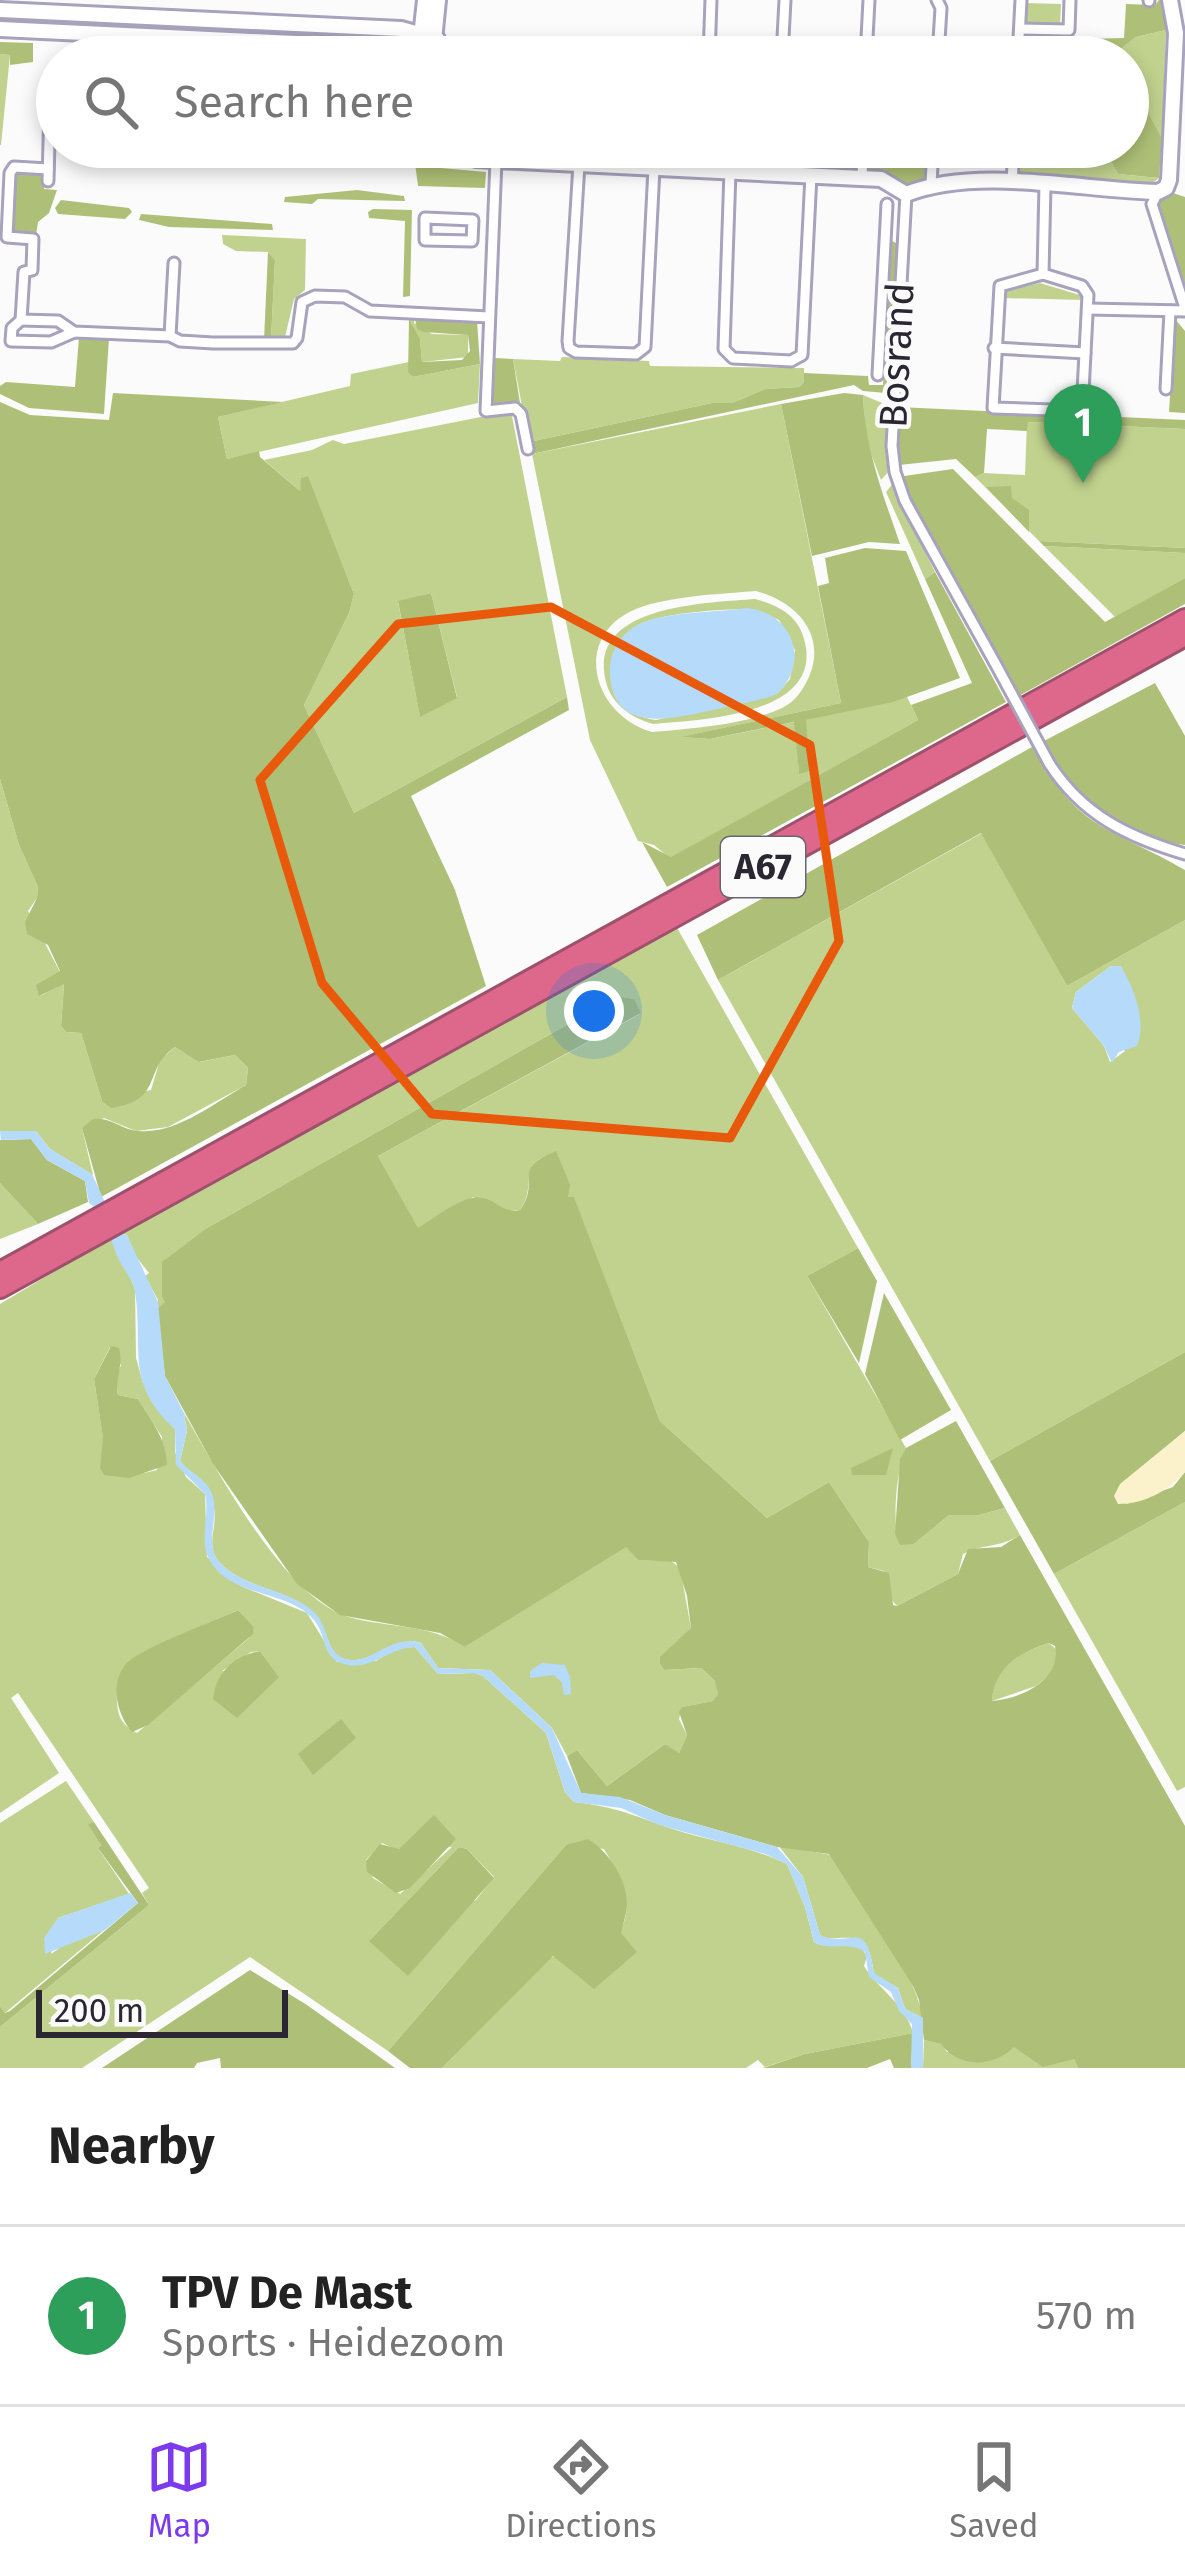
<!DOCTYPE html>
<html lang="en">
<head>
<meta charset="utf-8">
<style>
  body { margin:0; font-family:"Fira Sans",sans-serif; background:#f2f2f2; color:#222 }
  .scale { position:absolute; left:36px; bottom:30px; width:252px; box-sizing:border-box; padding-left:12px; border:6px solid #2a2732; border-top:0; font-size:33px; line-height:42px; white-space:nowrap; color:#2a2732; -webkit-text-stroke:9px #fbfbfb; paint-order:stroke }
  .you { position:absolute; left:594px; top:1011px; width:42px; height:42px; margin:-30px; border:9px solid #fff; border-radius:50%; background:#1a73e8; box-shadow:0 0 0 18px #1a73e833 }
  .badge { display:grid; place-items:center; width:78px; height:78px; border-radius:50%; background:#7c3aed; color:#fff; font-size:39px; font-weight:700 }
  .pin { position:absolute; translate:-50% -99px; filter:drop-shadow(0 3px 6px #0008) }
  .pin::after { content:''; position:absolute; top:63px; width:42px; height:36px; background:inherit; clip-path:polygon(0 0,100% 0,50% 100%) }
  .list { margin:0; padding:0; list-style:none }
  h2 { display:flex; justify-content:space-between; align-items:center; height:156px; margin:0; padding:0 48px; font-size:51px }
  h2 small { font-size:39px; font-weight:400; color:#767676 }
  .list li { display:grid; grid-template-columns:78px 1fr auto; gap:36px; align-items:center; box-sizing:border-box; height:180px; padding:0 48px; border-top:3px solid #e0e0e0 }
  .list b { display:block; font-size:45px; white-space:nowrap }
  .list p { margin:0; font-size:39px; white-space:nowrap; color:#767676 }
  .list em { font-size:39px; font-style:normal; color:#767676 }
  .icon { flex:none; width:66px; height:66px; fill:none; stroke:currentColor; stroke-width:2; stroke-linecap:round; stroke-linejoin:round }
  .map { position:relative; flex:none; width:1185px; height:2068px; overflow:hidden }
  .search { position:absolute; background:#fff; box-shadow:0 6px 18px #0003; left:36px; right:36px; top:36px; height:132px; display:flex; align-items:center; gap:30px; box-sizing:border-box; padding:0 42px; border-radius:66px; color:#767676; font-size:45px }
  .sheet { height:336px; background:#fff }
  nav { display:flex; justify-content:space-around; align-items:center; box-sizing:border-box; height:168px; border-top:3px solid #e0e0e0; background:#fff; font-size:33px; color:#767676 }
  nav a { display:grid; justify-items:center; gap:6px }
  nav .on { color:#7c3aed }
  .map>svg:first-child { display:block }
</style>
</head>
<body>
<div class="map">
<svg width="1185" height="2068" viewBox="0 0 1185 2068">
  <rect width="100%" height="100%" fill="#fbfbfb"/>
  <!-- green -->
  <g fill="#c1d28e" fill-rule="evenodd">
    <path d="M1024,3L1061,4L1060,26L1025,25Z"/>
    <path d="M105,21L412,34L416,39V43L106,29Z"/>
    <path d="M1166,30L1162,138L1128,75V57H1119L1116,53L1136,37Z"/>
    <path d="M1026,37L1078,39L1046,57H1022Z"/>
    <path d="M0,54L10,55L1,145H0Z"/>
    <path d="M1017,147H1103L1118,174L1159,178L1149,186L1015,175Z"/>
    <path d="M222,235L306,239L305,290L294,299L285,337L271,339L275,260L268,252L236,251L223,244Z"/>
    <path d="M1040,283L1083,296L1084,300L1002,298L1004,291Z"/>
    <path d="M415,318L414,323L432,334L468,335V357L422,362L420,340L409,319Z"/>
    <path d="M562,357L649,361L650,366L804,368V382L799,387L765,389L732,403H712L529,442L513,359L560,361Z"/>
    <path d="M409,362L408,373L413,377L480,364L478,403L227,459L218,417L350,386L351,374Z"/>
    <path d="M863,395L887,405L890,470L881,480L866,441Z"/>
    <path d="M781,404L841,703L681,737L710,739L795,722L799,773L809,771L805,720L907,697L918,720L670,858L654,845L638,841L590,740L532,454ZM756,591C798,602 829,637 807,681C801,693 794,702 782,708C749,724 689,729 652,732C592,715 571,636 636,609C668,596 721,594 756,591Z"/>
    <path d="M511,411L567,697L354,813L304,705L349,613L354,594L308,477L302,478L300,491L264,460L312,450L333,440L344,444ZM431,593L457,697L420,716L398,602Z"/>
    <path d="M1027,422L1185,429V548L1039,541L975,477L984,473L1025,475Z"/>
    <path d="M895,481L902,506L935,572L925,579L886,492Z"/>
    <path d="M1044,546L1185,553V578L1115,617Z"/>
    <path d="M755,599C777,605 798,615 804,639C826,715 702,720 653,724C632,718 612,705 606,682C586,605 706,603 755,599ZM753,609L779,620L795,650L790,679L777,694L656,720C610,716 595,657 632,629C653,612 725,609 753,609Z"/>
    <path d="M0,779L19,845L38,887L37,898L28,911L60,972L40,996L64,983L61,1026L66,1032L81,1033L102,1101L151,1090L160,1060L175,1047L200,1062L235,1055L248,1068L246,1085L168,1127L136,1131L104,1118L82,1128L93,1175L50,1149L36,1131H0Z"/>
    <path d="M982,833L1067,986L1185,920V1352L990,1461L718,980ZM1111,966L1125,1051L1110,1062L1104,1046L1072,1008L1076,992Z"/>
    <path d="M676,926L858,1248L807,1276L906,1448C897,1465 891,1527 900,1544H914L949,1515H979L1005,1508L1020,1535C997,1549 983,1543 963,1554L958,1574L897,1606L890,1598L884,1571L868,1567L869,1542L829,1482L767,1518L660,1421L574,1198L567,1197L556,1152C512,1166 540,1181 520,1210H504L473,1197L418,1229L378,1156L640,1014L633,999L618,996L207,1228L166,1302L157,1309L158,1300L145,1276L149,1273L134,1254L127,1235L120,1233Z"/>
    <path d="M0,1183L38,1224L0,1239Z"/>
    <path d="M112,1237L135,1289L136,1358L143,1383L175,1429V1452L186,1477L205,1494L207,1557L241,1586L307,1613L337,1662L376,1661L396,1648L415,1647L438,1674L475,1673L483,1676L546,1733L565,1792L574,1802C608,1806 626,1812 658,1824C700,1840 746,1844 787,1864L805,1907L814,1942C827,1950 846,1942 862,1949L867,1956L864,1966C879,1990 906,2005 913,2033L805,2054L765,2067L758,2060L746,2068H442L550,1958L555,1956L580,1976C628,1927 644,1915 604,1849L566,1845L388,2051L250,1957L82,2068H0V2027L149,1905L142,1893L149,1888L18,1693L11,1698L59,1773L0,1813V1304ZM110,1347L121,1365L116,1377L118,1395L138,1399L162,1437L157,1470L144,1473L103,1437L94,1379ZM238,1610L254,1627L249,1638L137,1733C124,1726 118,1719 117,1703C116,1691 119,1677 126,1666C137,1650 216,1621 238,1610ZM260,1651L278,1676L222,1671L251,1652ZM382,1843L395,1849L452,1847L400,1894L373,1878L366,1860ZM459,1847L467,1849L494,1877L476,1900L370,1940Z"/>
    <path d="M184,1413C217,1470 285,1599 349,1617C387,1628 432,1624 465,1647L626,1546L638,1560L671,1561L680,1568L691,1628L660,1664L664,1670L701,1668L716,1682L718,1694L714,1701L682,1707L679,1719L687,1735L678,1755L665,1744L607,1786L577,1750L567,1756L552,1728L490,1670L438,1668L421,1643C394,1634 369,1669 342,1658C325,1650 327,1624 313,1612C288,1589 247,1589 222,1565C202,1546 220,1526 213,1504C207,1484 191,1475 180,1461L187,1431Z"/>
    <path d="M1185,1502V1787L1177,1791L1054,1574Z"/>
    <path d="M1049,1643L1057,1650L1056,1670L1036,1686L992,1701C993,1668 1020,1652 1049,1643Z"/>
    <path d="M66,1781L94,1822L89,1824L101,1845L98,1848L129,1894L58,1918L51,1954L70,1941L104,1930L5,2013L0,2006V1823Z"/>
    <path d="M778,1845L831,1855C862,1906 911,1959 923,2018L905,2009L898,1988L874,1974C868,1933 861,1937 823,1939L820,1935L803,1877Z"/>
    <path d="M924,2040L942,2044L947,2052L1013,2046L1074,2059L1078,2068H923Z"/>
  </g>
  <!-- forest -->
  <g fill="#aec077" fill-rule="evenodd">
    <path d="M1159,0H1164L1166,30L1136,37L1117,52L1119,57H1046L1078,39L1124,38L1126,4L1155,5Z"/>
    <path d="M0,42L33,43V62L10,65V55L0,54Z"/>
    <path d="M1128,75L1162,138L1159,178L1118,174L1103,147H1128Z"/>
    <path d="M709,153L771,156L770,168L708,165Z"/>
    <path d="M782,158L849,161V170L781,168Z"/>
    <path d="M868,161L928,164L927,178L905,187L868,173Z"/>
    <path d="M415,163L429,167L486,172L485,188L418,186Z"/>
    <path d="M15,172L44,173V189L57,190L49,213L38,222L36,235L11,233Z"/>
    <path d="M357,190L404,196L405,201L318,199L312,204L284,202L285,197Z"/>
    <path d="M1173,193L1185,197V313L1158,200Z"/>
    <path d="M61,200L129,208L132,212L125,219L58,214L55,208Z"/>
    <path d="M373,209L412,210L410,296L403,297L405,221L369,218L368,212Z"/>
    <path d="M141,214L272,224L273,230L169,227L139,220Z"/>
    <path d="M892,241L898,244L886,393L863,391L854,385L532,454L529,442L712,403H732L765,389L799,387L804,382V373L868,376L869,385H883Z"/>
    <path d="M268,252L275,260L271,339L264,340Z"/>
    <path d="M415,318L477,321L480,364L413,377L408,373L409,319L420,339L422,362L462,360L470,351L468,335L423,332L417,329Z"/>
    <path d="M1175,319L1185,331V413L1169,412Z"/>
    <path d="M79,337L109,338L104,414L29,408L0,394V386L6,382L75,387Z"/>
    <path d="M495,358L513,359L520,403L502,407L493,405Z"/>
    <path d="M113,393L283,402L218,417L227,459L259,451L260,457L300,491L301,478L308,476L354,594L349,613L304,705L354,813L567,697L569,710L411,796L455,890L486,986L101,1197L82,1128L93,1119C112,1117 121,1130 139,1131C177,1134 214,1103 246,1085L248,1068L235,1055L199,1062L175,1047C141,1071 165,1100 111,1108L102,1101L81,1033L66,1032L61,1026L64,984L39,996L36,985L60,971L48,945L27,934L25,922L37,898L38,887L19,845L0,779V402L30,415L109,420Z"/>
    <path d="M844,393L863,395C865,450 883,494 900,544L869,542L812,556L781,404Z"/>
    <path d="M898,407L1185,420V429L1028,422L1027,431L987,429L984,473L975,477L956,459L899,465Z"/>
    <path d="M953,469L1105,622L1185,578V604L1017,697L915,513L903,481L904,476Z"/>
    <path d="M1011,486L1012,498L1029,510V532L986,487Z"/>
    <path d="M1039,541L1185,548V553L1044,546Z"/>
    <path d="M865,548L906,551L960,678L893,702L806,720L810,771L799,774L794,722L710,739L680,737L841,703L818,586L829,583L825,558Z"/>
    <path d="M935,572L1006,702L667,887L642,842L671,857L918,720L911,705L972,683L925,579Z"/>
    <path d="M431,593L457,698L420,717L398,601Z"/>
    <path d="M1155,683L1185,736V845C1118,838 1074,798 1042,742Z"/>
    <path d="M1032,747C1081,833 1107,825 1185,870V920L1067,986L981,833L718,980L697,935Z"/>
    <path d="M618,996L634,999L641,1013L378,1156L418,1228C434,1219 464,1193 483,1198C499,1202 503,1213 520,1210C542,1179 509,1170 556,1151L570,1185L568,1197H574L660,1421L767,1518L829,1482L869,1542L868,1567L889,1573L893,1605L897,1606L958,1574L968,1549L1001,1547L1020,1535L1185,1826V2068H1078L1074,2059L1043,2067L1014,2047C993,2068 958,2068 941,2044L924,2040L919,2000L913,1986L829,1854L777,1847L665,1815L630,1800L581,1793L567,1756L577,1750L607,1786L665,1744L679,1753L687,1735L679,1712L682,1707L713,1701L718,1694L715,1681L701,1668L664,1670L660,1664V1657L691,1628L687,1596L676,1562L638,1560L626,1547L465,1647L440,1633L340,1615L297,1584L213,1464L165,1376L157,1309L165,1302L162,1296V1262L207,1228ZM1049,1643L1055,1646C1062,1680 1021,1699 992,1701C994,1668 1020,1652 1049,1643Z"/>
    <path d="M31,1139L47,1160L85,1181L88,1202L38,1224L0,1183V1140Z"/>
    <path d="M858,1248L877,1281L859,1363L807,1276Z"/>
    <path d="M884,1293L951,1410L900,1440L865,1374Z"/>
    <path d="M111,1346L119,1348C124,1364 115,1378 118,1395L138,1399C152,1422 166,1438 167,1465L129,1478L104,1475L100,1468L103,1438L94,1379Z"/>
    <path d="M1185,1352V1431L1121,1484L1126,1504L1173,1487L1185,1472V1502L1054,1574L990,1461Z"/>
    <path d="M956,1421L1005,1508L979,1515H949L914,1544L900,1545L895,1534L900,1459L906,1448Z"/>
    <path d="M893,1448L886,1475H852L851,1468Z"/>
    <path d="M238,1610L254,1627L253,1634L148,1725L132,1732C118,1716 108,1683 127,1663C143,1647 213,1622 238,1610Z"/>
    <path d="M260,1651L279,1677L237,1718L213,1699C216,1672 234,1656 260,1651Z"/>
    <path d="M341,1719L356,1738L313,1775L298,1754Z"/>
    <path d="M434,1815L456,1839L410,1888L396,1893L367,1872L366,1861L380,1844L399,1849Z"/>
    <path d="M94,1822L149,1905L0,2027V2006L5,2013L10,2011L138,1903L98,1848L101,1845L88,1824Z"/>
    <path d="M588,1839C609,1852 627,1879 627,1904C627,1914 623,1923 621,1933L637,1952L594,1989L553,1956L442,2068H410L388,2051L566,1845Z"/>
    <path d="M459,1847L467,1849L494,1878L408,1976L369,1941Z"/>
    <path d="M250,1970L307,2005L395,2068H221L220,2058L197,2063L194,2068H102Z"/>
    <path d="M913,2033L911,2068H894L890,2059L867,2068H763L805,2054Z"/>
  </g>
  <!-- sand -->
  <path fill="#fbf2cc" d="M1185,1431V1472C1168,1491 1144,1504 1118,1504L1114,1496L1120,1484Z"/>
  <!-- water -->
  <g fill="#b6dbfa">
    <path d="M747,608C793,613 811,662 777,694C756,702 734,705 713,710C674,718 612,736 610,673C609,654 619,635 636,626C661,611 717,613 747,608Z"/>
    <path d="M1111,966H1121C1134,989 1147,1020 1137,1046L1119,1052L1112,1063L1104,1046L1072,1008L1076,992Z"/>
    <path d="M0,1131H36L50,1149L92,1174L119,1233L127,1235L158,1302L165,1376L184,1413L187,1431L180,1461C190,1473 206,1478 212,1494C221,1518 201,1545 222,1565C247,1589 288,1589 314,1612C328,1624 325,1650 343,1658C369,1669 388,1633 421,1643L438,1668L490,1670L552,1728L581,1793L620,1797L665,1815L777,1847L803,1877L820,1935C852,1950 865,1914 874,1973L898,1988L905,2009L923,2018V2068H911L912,2024L899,2011L891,1992L869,1977L865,1952C849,1940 828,1952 814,1942L805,1907L787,1864L765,1854L659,1825L621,1808L574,1802L565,1792L546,1733L483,1676L474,1673L438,1674L415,1647C389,1647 371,1672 344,1664C321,1658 327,1635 314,1620C288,1589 229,1598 209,1559C199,1541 210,1514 205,1494L176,1465L175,1429C124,1383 144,1349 135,1292C133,1279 123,1269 118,1258C110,1240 108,1216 89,1203L85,1181L47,1160L31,1139L1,1140Z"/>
    <path d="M542,1663L565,1665L570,1677L571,1694L564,1695L562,1683L554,1675L530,1678V1671Z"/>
    <path d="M130,1893L138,1903L105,1930L45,1954L44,1938L58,1918Z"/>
  </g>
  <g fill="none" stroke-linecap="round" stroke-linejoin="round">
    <!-- street casing -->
    <g stroke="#a8a2bc" stroke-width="15">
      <g id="street">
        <path d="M937,0L941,8L938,57"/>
        <path d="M1149,1V0"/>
        <path d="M1020,29L1069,30L1070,0"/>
        <path d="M97,57L98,32"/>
        <path d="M709,57L711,0"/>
        <path d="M782,57L785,0"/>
        <path d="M866,57L869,0"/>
        <path d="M1018,57L1021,0"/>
        <path d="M218,147C243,161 322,159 347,147"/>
        <path d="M394,148L392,155L397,159L403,155L398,147"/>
        <path d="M496,160L486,411L515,408L521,414L528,449"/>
        <path d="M579,164L568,341L569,348L576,352L636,354L645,347L654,168"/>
        <path d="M48,169L14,167L10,173L7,237L33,239L32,270L24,272L21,320L58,321L74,332L170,336L180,341L213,343H293L297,338L302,302L315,296L345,297L370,311L489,317"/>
        <path d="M704,170L705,147"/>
        <path d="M730,171L724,349L733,358L791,361L802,355L811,175"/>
        <path d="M778,174L779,147"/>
        <path d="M862,178L863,147"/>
        <path d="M48,181L50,104L57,99"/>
        <path d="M1012,183L1014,147"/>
        <path d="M931,184L933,147"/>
        <path d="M1158,192L1152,204L1185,308"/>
        <path d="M906,194L892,446L895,472L905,501L995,663"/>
        <path d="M425,218L473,220L472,241L425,240Z"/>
        <path d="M1043,274L1082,286L1088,295L1082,411L993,408L1000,286Z"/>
        <path d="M1043,274L1045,185"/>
        <path d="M1088,309L1185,311"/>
        <path d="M21,320L12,328L11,341L51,342L74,332"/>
        <path d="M170,336L174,263"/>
        <path d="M994,348L1085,353"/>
        <path d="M878,375L887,204"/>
        <path d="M1166,389L1170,311"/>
        <path d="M1049,763C1082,815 1128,837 1185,854"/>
      </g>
    </g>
    <!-- secondary casing -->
    <g stroke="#a8a2bc" stroke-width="20">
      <g id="secondary">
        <path d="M0,10L401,29L437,39V57"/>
        <path d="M0,29L420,49"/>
        <path d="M421,37L425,0"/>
        <path d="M434,40L438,0"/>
        <path d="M434,147L476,159L881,179L906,194C978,166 1081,190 1158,192L1166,188L1169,180L1176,33L1170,0"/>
      </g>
    </g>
    <!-- highway casing -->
    <g stroke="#9e516c" stroke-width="24">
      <g id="highway">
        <path d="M0,1272L1185,619"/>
        <path d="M0,1288L1185,636"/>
      </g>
    </g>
    <!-- street -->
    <use href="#street" stroke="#fff" stroke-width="9"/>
    <!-- secondary -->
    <use href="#secondary" stroke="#fff" stroke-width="14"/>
    <!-- highway -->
    <use href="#highway" stroke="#dd688b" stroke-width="18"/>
    <!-- street-bridge casing -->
    <g stroke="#a8a2bc" stroke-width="15" stroke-linecap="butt">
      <path id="street-bridge" d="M995,663L1049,763"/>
    </g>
    <!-- street-bridge -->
    <use href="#street-bridge" stroke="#fff" stroke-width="9"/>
  </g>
  <!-- marked area -->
  <path fill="none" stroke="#e8590c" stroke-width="9" stroke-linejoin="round" d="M551,607L810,745L839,941L730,1138L432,1114L322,983L260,780L398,624Z"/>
  <g text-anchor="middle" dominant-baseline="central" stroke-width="9" stroke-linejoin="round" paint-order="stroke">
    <!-- shield labels -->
    <rect fill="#fbfbfb" stroke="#69676e" stroke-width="3" x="721" y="837" width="84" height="60" rx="9"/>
    <g font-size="36" font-weight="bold" fill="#2a2732">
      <text x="763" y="867">A67</text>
    </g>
    <!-- street labels -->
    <g font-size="39" fill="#2a2732" stroke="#fbfbfb">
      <text transform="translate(897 355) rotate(-87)">Bosrand</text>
    </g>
  </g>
</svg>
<div class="scale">200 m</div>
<div class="you"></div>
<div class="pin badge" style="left:1083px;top:483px;background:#2e9e5b">1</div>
<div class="search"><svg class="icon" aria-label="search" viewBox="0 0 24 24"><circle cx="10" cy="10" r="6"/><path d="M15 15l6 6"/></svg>Search here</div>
</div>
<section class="sheet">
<h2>Nearby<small></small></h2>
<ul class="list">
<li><span class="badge" style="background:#2e9e5b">1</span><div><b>TPV De Mast</b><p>Sports · Heidezoom</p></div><em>570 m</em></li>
</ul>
</section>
<nav>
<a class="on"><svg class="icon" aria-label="map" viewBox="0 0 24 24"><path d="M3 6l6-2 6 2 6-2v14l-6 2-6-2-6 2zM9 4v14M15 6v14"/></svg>Map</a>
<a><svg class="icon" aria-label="directions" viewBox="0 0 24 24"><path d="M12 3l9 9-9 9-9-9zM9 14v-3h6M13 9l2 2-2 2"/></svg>Directions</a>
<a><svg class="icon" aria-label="saved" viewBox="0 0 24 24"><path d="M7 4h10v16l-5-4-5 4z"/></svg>Saved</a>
</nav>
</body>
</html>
